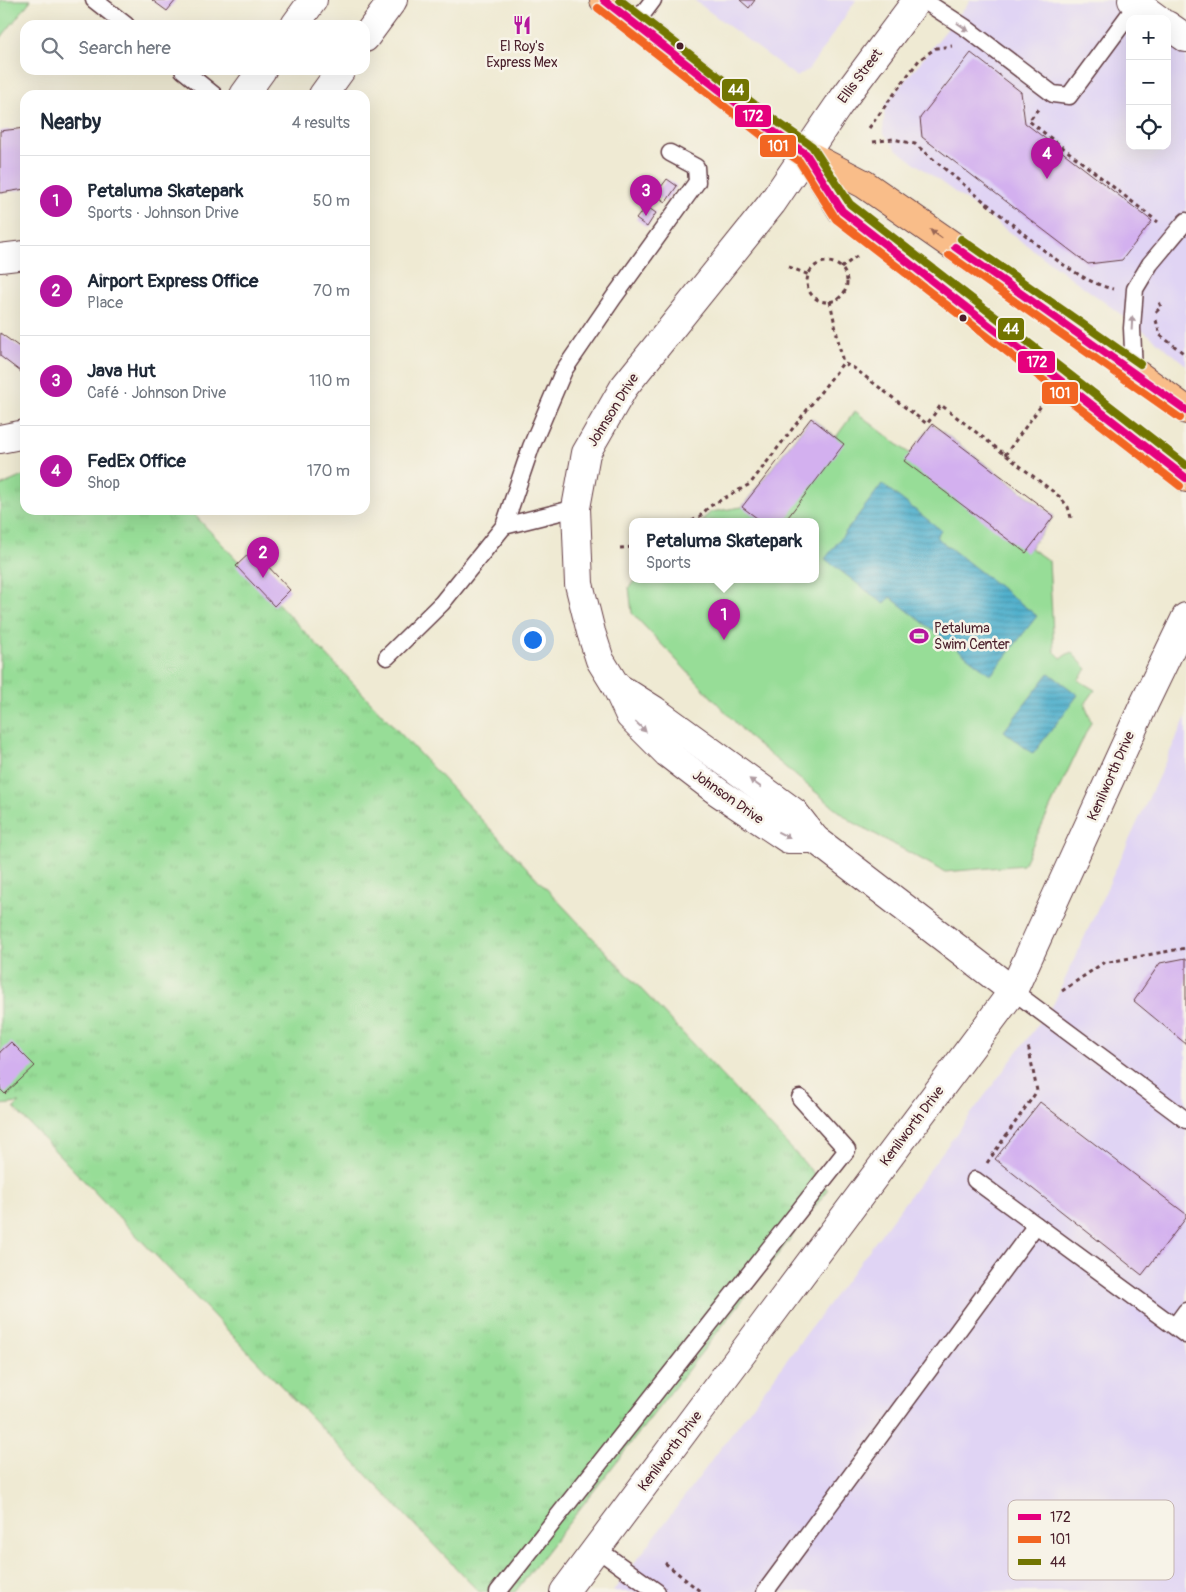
<!DOCTYPE html>
<html lang="en">
<head>
<meta charset="utf-8">
<style>
  body { margin:0; font-family:Pangolin,sans-serif; background:#f6f6f7; color:#1f2937 }
  .controls { position:absolute; right:15px; top:15px; display:grid; overflow:hidden; border-radius:10px; box-shadow:0 5px 20px #0002 }
  .controls button { width:45px; height:45px; display:grid; place-items:center; padding:0; border:0; border-bottom:1px solid #e0e1e3; background:#fff; color:#1f2937; font:25px sans-serif }
  .you { position:absolute; left:532px; top:639px; width:18px; height:18px; margin:-12px; border:4px solid #fff; border-radius:50%; background:#1a73e8; box-shadow:0 0 0 8px #1a73e833 }
  .badge { display:grid; place-items:center; width:32px; height:32px; border-radius:50%; background:#b5179e; color:#fff; font-size:16px; font-weight:700 }
  .pin { position:absolute; translate:-50% -41px; filter:drop-shadow(0 1px 2px #0008) }
  .pin::after { content:''; position:absolute; top:26px; width:18px; height:15px; background:inherit; clip-path:polygon(0 0,100% 0,50% 100%) }
  .popup { position:absolute; left:629px; top:518px; width:190px; height:65px; box-sizing:border-box; display:grid; place-content:center; border-radius:10px; background:#fff; filter:drop-shadow(0 1px 4px #0005); font-size:16px; white-space:nowrap; color:#747a83 }
  .popup b { font-size:19px; color:#1f2937 }
  .popup::after { content:''; position:absolute; left:50%; top:100%; margin-left:-10px; border:10px solid transparent; border-top-color:#fff }
  .list { margin:0; padding:0; list-style:none }
  h2 { display:flex; justify-content:space-between; align-items:center; height:65px; margin:0; padding:0 20px; font-size:21px }
  h2 small { font-size:16px; font-weight:400; color:#747a83 }
  .list li { display:grid; grid-template-columns:32px 1fr auto; gap:15px; align-items:center; box-sizing:border-box; height:90px; padding:0 20px; border-top:1px solid #e0e1e3 }
  .list b { display:block; font-size:19px; white-space:nowrap }
  .list p { margin:0; font-size:16px; white-space:nowrap; color:#747a83 }
  .list em { font-size:16px; font-style:normal; color:#747a83 }
  .icon { flex:none; width:28px; height:28px; fill:none; stroke:currentColor; stroke-width:2; stroke-linecap:round; stroke-linejoin:round }
  .map { position:relative; flex:none; width:1186px; height:1592px; overflow:hidden }
  .search { position:absolute; background:#fff; box-shadow:0 5px 20px #0002; left:20px; top:20px; width:350px; height:55px; display:flex; align-items:center; gap:12px; box-sizing:border-box; padding:0 18px; border-radius:15px; color:#747a83; font-size:19px }
  .panel { position:absolute; background:#fff; box-shadow:0 5px 20px #0002; left:20px; top:90px; width:350px; height:425px; border-radius:15px }
  .map>svg:first-child { display:block }
</style>
</head>
<body>
<div class="map">
<svg width="1186" height="1592" viewBox="0 0 1186 1592">
  <defs>
    <pattern id="grass-tufts" width="24" height="20" patternUnits="userSpaceOnUse" patternTransform="scale(1.25)"><rect width="24" height="20" fill="#97dd97"/><path d="M3 7l-1-3M5 7V3M7 7l1-3M15 17l-1-3M17 17v-4M19 17l1-3" fill="none" stroke="#84bd82"/></pattern>
    <pattern id="water-rules" width="6" height="5" patternUnits="userSpaceOnUse" patternTransform="scale(1.25)"><rect width="6" height="5" fill="#4dafcc"/><path d="M0 2.5h6" fill="none" stroke="#428ea6"/></pattern>
  </defs>
  <rect width="100%" height="100%" fill="#f7f3e8"/>
  <filter id="ink" filterUnits="userSpaceOnUse"><feTurbulence type="fractalNoise" baseFrequency=".02" numOctaves="2"/><feDisplacementMap in="SourceGraphic" scale="10" xChannelSelector="R" yChannelSelector="G"/><feConvolveMatrix kernelMatrix="1 2 1 2 8 2 1 2 1" color-interpolation-filters="sRGB"/></filter>
  <filter id="wash" filterUnits="userSpaceOnUse"><feTurbulence type="fractalNoise" baseFrequency=".0096" numOctaves="4" result="noise"/><feDisplacementMap in="SourceGraphic" scale="20" xChannelSelector="R" yChannelSelector="G"/><feGaussianBlur stdDeviation="1.12" result="paint"/><feColorMatrix in="noise" values="0 0 0 0 0 0 0 0 0 0 0 0 0 0 0 0 0 1.4 0 .05"/><feComposite in="paint" operator="in"/></filter>
  <g filter="url(#wash)">
    <rect width="100%" height="100%" fill="#efead3"/>
    <!-- built -->
    <g fill="#e0d4f4" fill-rule="evenodd">
      <path d="M694,0H856L809,69L797,77Z"/>
      <path d="M971,0H1155L1186,23V365L1153,338L896,149L883,132L885,105ZM1130,19H1167V146H1130Z"/>
      <path d="M1186,717V1592H613L1054,1003Z"/>
    </g>
    <!-- grass -->
    <path fill="url(#grass-tufts)" stroke="#707e61" d="M25,475V510H190L801,1159L828,1190L515,1592H479L14,1108L19,1103L0,1105V486Z"/>
    <!-- park -->
    <g fill="#97dd97" stroke="#707e61">
      <path d="M0,0H31L0,39Z"/>
      <path d="M855,411L910,454L932,424L1054,516L1030,548L1049,561L1054,651L1061,658L1071,652L1087,669L1078,680L1095,690L1085,704L1091,722L1023,865L945,872L851,821L751,739L632,613L629,587L636,579H815V521H701L711,512L742,507L811,418L836,437Z"/>
    </g>
    <!-- water -->
    <g fill="url(#water-rules)" stroke="#4c677c">
      <path d="M882,484L941,530L936,537L1037,616L991,675L890,597L884,604L825,559Z"/>
      <path d="M1049,673L1078,695L1033,754L1004,731Z"/>
    </g>
    <g id="blocks">
      <!-- building -->
      <g fill="#d3b0ef">
        <path d="M152,0H176L167,11Z"/>
        <path d="M740,0H755L749,8Z"/>
        <path d="M971,53L1021,92L1025,123L1152,221L1122,260L1088,264L922,137L920,118Z"/>
        <path d="M25,128V189L0,193V131Z"/>
        <path d="M667,179L677,186L666,202L655,195Z"/>
        <path d="M646,206L656,213L647,227L636,219Z"/>
        <path d="M0,333L25,351V375L0,356Z"/>
        <path d="M811,418L844,444L785,521H761L742,507Z"/>
        <path d="M932,424L1054,516L1026,553L904,461Z"/>
        <path d="M253,550L290,590L274,606L236,566Z"/>
        <path d="M1186,958V1044L1134,1001L1160,963Z"/>
        <path d="M11,1042L35,1066L5,1094L0,1089V1052Z"/>
        <path d="M1040,1102L1186,1214V1218L1142,1275L995,1159Z"/>
      </g>
    </g>
  </g>
  <g filter="url(#ink)">
    <use href="#blocks" fill-opacity="0" stroke="#633d44" stroke-width="1"/>
    <g fill="none" stroke-linecap="round" stroke-linejoin="round">
      <!-- service casing -->
      <g stroke="#633d44" stroke-width="19">
        <g id="service">
          <path d="M94,0L126,25"/>
          <path d="M923,0L966,28L1053,94L1069,96L1137,4"/>
          <path d="M635,24L653,0"/>
          <path d="M183,70L214,95"/>
          <path d="M1134,372L1132,328L1135,289L1150,264L1186,221"/>
          <path d="M504,526L576,508"/>
          <path d="M387,657L442,603L504,526L531,447L564,370L614,297L697,182L696,167L670,153"/>
          <path d="M1013,991L1186,1120"/>
          <path d="M975,1180L1186,1335"/>
          <path d="M1175,1326L1186,1311"/>
          <path d="M597,1549L657,1592"/>
          <path d="M498,1592L847,1150L800,1098"/>
          <path d="M765,1592L1036,1225"/>
        </g>
      </g>
      <!-- minor casing -->
      <g stroke="#633d44" stroke-width="30">
        <g id="minor">
          <path d="M1132,0L1158,19"/>
          <path d="M295,25L313,0"/>
          <path d="M1167,25L1186,38"/>
          <path d="M365,38L393,0"/>
          <path d="M244,95L262,70"/>
          <path d="M323,95L341,70"/>
          <path d="M0,258L25,255"/>
          <path d="M0,439L25,434"/>
          <path d="M616,686L654,710L794,812L815,839L1013,991"/>
          <path d="M815,839H788L718,792L667,753L630,716L616,686L600,660L591,632L579,584L576,508L586,453L624,387L772,203L838,106L917,0"/>
          <path d="M564,1592L1013,991L1145,702L1186,617"/>
        </g>
      </g>
      <!-- primary casing -->
      <g stroke="#633d44" stroke-width="30">
        <g id="primary">
          <path d="M604,0L770,129L806,154L864,184L1134,372L1186,410"/>
          <path d="M807,155L842,211L1186,478"/>
        </g>
      </g>
      <!-- path -->
      <g stroke="#633d44" stroke-width="3" stroke-dasharray="4 4" stroke-linecap="butt">
        <path d="M1038,109L1029,121L1158,222"/>
        <path d="M869,128L919,60L936,48L952,46"/>
        <path d="M873,142L893,139L915,144C946,170 976,195 1007,220C1037,244 1075,280 1113,289"/>
        <circle cx="827" cy="282" r="20"/>
        <path d="M789,267L809,275"/>
        <path d="M841,268L857,256"/>
        <path d="M830,301L843,363"/>
        <path d="M1156,312L1161,307L1158,299"/>
        <path d="M1156,320L1160,335L1186,355"/>
        <path d="M1005,455L1043,403"/>
        <path d="M692,521L699,517L710,506L750,484L843,363L854,368L927,424L941,405L1060,497L1068,507L1072,521"/>
        <path d="M620,548L633,547"/>
        <path d="M1062,991L1103,963L1186,948"/>
        <path d="M987,1163L1037,1091L1028,1045"/>
        <path d="M665,1563L701,1592"/>
      </g>
      <!-- service -->
      <use href="#service" stroke="#fff" stroke-width="16"/>
      <!-- minor -->
      <use href="#minor" stroke="#fff" stroke-width="28"/>
      <!-- primary -->
      <use href="#primary" stroke="#f9bd89" stroke-width="28"/>
      <!-- bus-1 casing -->
      <g stroke="#f7f3e8" stroke-width="11">
        <g id="bus-1">
          <path d="M604,0L770,129L806,154L842,211L1186,478"/>
          <path d="M955,247L1186,410"/>
        </g>
      </g>
      <!-- bus-2 casing -->
      <g stroke="#f7f3e8" stroke-width="11">
        <g id="bus-2">
          <path d="M598,8L764,137L799,161L836,219L1180,486"/>
          <path d="M949,255L1180,418"/>
        </g>
      </g>
      <!-- bus-3 casing -->
      <g stroke="#f7f3e8" stroke-width="11">
        <g id="bus-3">
          <path d="M620,0L776,121L812,146L850,204L1186,465"/>
          <path d="M961,239L1140,364"/>
        </g>
      </g>
      <!-- bus-1 -->
      <use href="#bus-1" stroke="#e5007d" stroke-width="8"/>
      <!-- bus-2 -->
      <use href="#bus-2" stroke="#f26522" stroke-width="8"/>
      <!-- bus-3 -->
      <use href="#bus-3" stroke="#727501" stroke-width="8"/>
    </g>
    <!-- one-way arrows -->
    <defs><path id="oneway-solid" d="M-6-.8H1V-3.2L6.5 0L1 3.2V.8H-6Z" transform="scale(1.25)"/></defs>
    <g fill="#ae9aa0">
      <use href="#oneway-solid" transform="translate(963 27) rotate(35)"/>
      <use href="#oneway-solid" transform="translate(1132 323) rotate(-87)"/>
      <use href="#oneway-solid" transform="translate(641 727) rotate(44)"/>
      <use href="#oneway-solid" transform="translate(755 783) rotate(-144)"/>
      <use href="#oneway-solid" transform="translate(784 835) rotate(27)"/>
    </g>
    <use fill="#965" href="#oneway-solid" transform="translate(936 234) rotate(-145)"/>
  </g>
  <!-- icons -->
  <defs>
    <g id="restaurant-bare" transform="scale(1.5)"><path d="M-5-6h1v4h1v-4h1v4h1v-4h1v5L-1.5 .5V6h-2V.5L-5-1ZM5-6V6H3V1.5H1.5Q1.5-4 5-6Z" fill="#b5179e" stroke="#f7f3e8" stroke-width="2.5" paint-order="stroke"/></g>
    <g id="stadium-bare" transform="scale(1.5)"><path d="M0-5a6.5 5 0 1 0 0 10a6.5 5 0 1 0 0-10ZM-3.5-1.8h7v3.6h-7Z" fill="#b5179e" stroke="#f7f3e8" stroke-width="2.5" paint-order="stroke"/></g>
  </defs>
  <g fill-rule="evenodd">
    <use href="#restaurant-bare" x="522" y="25"/>
    <use href="#stadium-bare" x="919" y="636"/>
  </g>
  <!-- markers -->
  <g fill="#4a1f2b" stroke="#f7f3e8" stroke-width="2">
    <circle cx="680" cy="46" r="4.5"/>
    <circle cx="963" cy="318" r="4.5"/>
  </g>
  <g text-anchor="middle" dominant-baseline="central" stroke-width="5" stroke-linejoin="round" paint-order="stroke">
    <!-- poi labels -->
    <g font-size="14" fill="#4a1f2b" stroke="#f7f3e8">
      <text x="522" y="46">El Roy's<tspan x="522" dy="16">Express Mex</tspan></text>
      <text x="934" y="628" text-anchor="start">Petaluma<tspan x="934" dy="16">Swim Center</tspan></text>
    </g>
    <!-- street labels -->
    <g font-size="14" fill="#4a1f2b" stroke="#f7f3e8">
      <text transform="translate(860 76) rotate(-53)">Ellis Street</text>
      <text transform="translate(613 410) rotate(-58)">Johnson Drive</text>
      <text transform="translate(1111 776) rotate(-66)">Kenilworth Drive</text>
      <text transform="translate(728 797) rotate(35)">Johnson Drive</text>
      <text transform="translate(912 1126) rotate(-53)">Kenilworth Drive</text>
      <text transform="translate(670 1451) rotate(-53)">Kenilworth Drive</text>
    </g>
  </g>
  <!-- legend -->
  <rect x="1008" y="1500" width="166" height="80" rx="8" fill="#f7f3e8" stroke="#c3b3af" stroke-width="1"/>
  <rect x="1018" y="1514" width="23" height="6" fill="#e5007d"/>
  <rect x="1018" y="1536" width="23" height="7" fill="#f26522"/>
  <rect x="1018" y="1559" width="23" height="6" fill="#727501"/>
  <g font-size="14" fill="#4a1f2b">
    <text x="1050" y="1522">172</text>
    <text x="1050" y="1544">101</text>
    <text x="1050" y="1567">44</text>
  </g>
  <g stroke="#f7f3e8" stroke-width="2">
    <rect x="721" y="78" width="29" height="24" rx="5" fill="#727501"/>
    <rect x="734" y="104" width="38" height="24" rx="5" fill="#e5007d"/>
    <rect x="759" y="134" width="38" height="24" rx="5" fill="#f26522"/>
    <rect x="997" y="317" width="28" height="24" rx="5" fill="#727501"/>
    <rect x="1017" y="350" width="39" height="24" rx="5" fill="#e5007d"/>
    <rect x="1041" y="381" width="38" height="24" rx="5" fill="#f26522"/>
  </g>
  <g font-size="14" text-anchor="middle" font-weight="bold" fill="#fff">
    <text x="736" y="95">44</text>
    <text x="753" y="121">172</text>
    <text x="778" y="151">101</text>
    <text x="1011" y="334">44</text>
    <text x="1037" y="367">172</text>
    <text x="1060" y="398">101</text>
  </g>
</svg>
<div class="controls">
<button>+</button>
<button>−</button>
<button><svg class="icon" aria-label="locate" viewBox="0 0 24 24"><circle cx="12" cy="12" r="6"/><path d="M12 2v4M12 18v4M2 12h4M18 12h4"/></svg></button>
</div>
<div class="you"></div>
<div class="pin badge" style="left:724px;top:640px">1</div>
<div class="popup"><b>Petaluma Skatepark</b>Sports</div>
<div class="pin badge" style="left:263px;top:578px">2</div>
<div class="pin badge" style="left:646px;top:216px">3</div>
<div class="pin badge" style="left:1047px;top:179px">4</div>
<div class="search"><svg class="icon" aria-label="search" viewBox="0 0 24 24"><circle cx="10" cy="10" r="6"/><path d="M15 15l6 6"/></svg>Search here</div>
<section class="panel">
<h2>Nearby<small>4 results</small></h2>
<ul class="list">
<li><span class="badge">1</span><div><b>Petaluma Skatepark</b><p>Sports · Johnson Drive</p></div><em>50 m</em></li>
<li><span class="badge">2</span><div><b>Airport Express Office</b><p>Place</p></div><em>70 m</em></li>
<li><span class="badge">3</span><div><b>Java Hut</b><p>Café · Johnson Drive</p></div><em>110 m</em></li>
<li><span class="badge">4</span><div><b>FedEx Office</b><p>Shop</p></div><em>170 m</em></li>
</ul>
</section>
</div>
</body>
</html>
